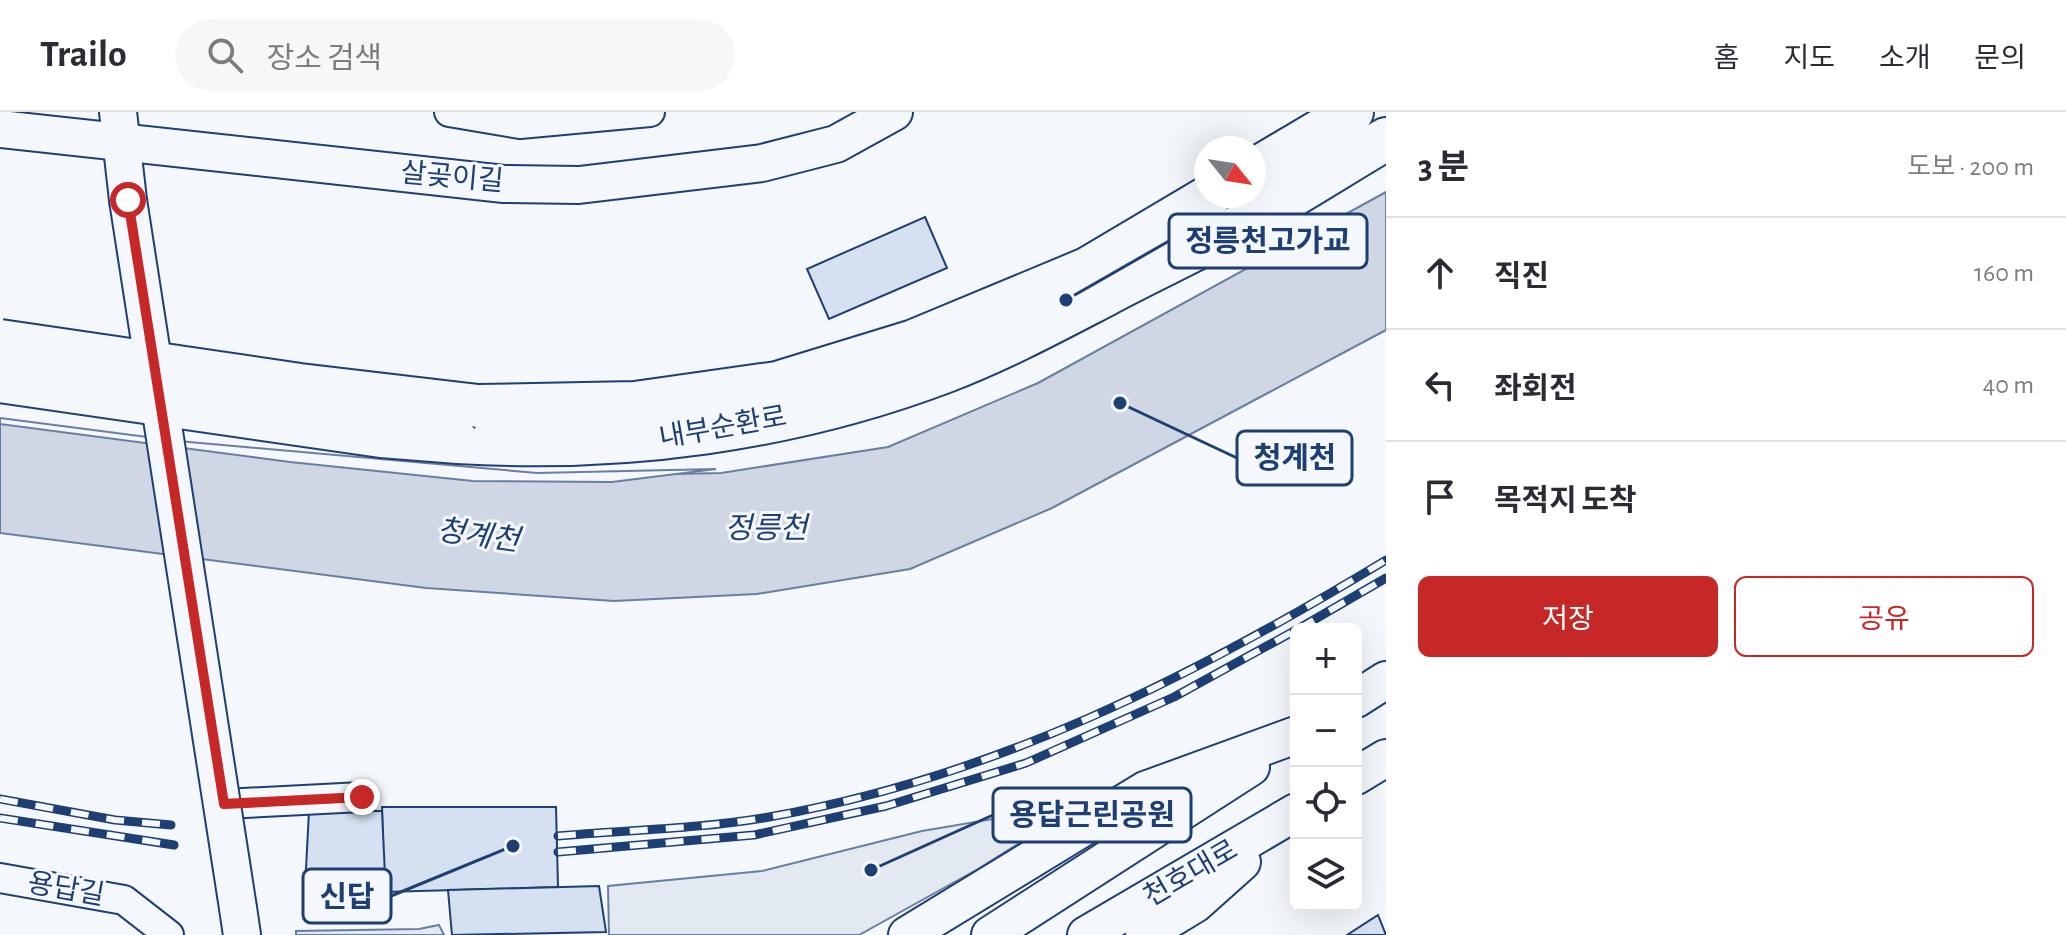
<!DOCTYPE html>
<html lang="ko">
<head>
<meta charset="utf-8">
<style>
  body { margin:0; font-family:"Alegreya Sans","Noto Sans KR",sans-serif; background:#f7f7f7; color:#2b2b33 }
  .controls { position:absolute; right:24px; bottom:24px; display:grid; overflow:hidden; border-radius:12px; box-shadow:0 8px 32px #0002 }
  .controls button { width:72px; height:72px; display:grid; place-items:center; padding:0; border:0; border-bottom:2px solid #e1e1e2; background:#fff; color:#2b2b33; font:40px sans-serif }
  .compass { position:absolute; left:1194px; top:24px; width:72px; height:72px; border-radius:50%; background:#fff; box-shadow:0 8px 32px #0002; rotate:120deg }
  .stop { position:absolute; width:24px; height:24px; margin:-18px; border:6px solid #c62828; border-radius:50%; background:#fff }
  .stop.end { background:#c62828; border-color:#fff; box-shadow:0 2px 8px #0008 }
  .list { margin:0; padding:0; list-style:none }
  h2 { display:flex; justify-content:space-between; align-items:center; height:104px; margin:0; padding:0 32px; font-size:34px }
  h2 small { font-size:26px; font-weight:400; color:#7c7c81 }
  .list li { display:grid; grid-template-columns:52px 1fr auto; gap:24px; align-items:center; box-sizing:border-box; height:112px; padding:0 32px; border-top:2px solid #e1e1e2 }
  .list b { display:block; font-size:30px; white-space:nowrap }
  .list em { font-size:26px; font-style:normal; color:#7c7c81 }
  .actions { display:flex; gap:16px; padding:24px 32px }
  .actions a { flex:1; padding:18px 0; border:2px solid #c62828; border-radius:12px; text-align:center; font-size:28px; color:#c62828 }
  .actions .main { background:#c62828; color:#fff }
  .icon { flex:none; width:44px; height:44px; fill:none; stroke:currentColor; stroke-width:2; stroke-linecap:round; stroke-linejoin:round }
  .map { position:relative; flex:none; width:1386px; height:823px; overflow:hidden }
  header { display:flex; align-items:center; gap:48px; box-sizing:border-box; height:112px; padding:0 40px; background:#fff; border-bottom:2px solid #e1e1e2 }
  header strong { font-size:38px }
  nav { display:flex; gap:44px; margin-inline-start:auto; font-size:28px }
  .search { width:560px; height:72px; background:#f7f7f7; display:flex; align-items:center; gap:20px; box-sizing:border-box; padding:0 28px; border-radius:44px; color:#7c7c81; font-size:30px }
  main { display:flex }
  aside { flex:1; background:#fff }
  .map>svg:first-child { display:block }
</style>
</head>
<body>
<header>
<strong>Trailo</strong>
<div class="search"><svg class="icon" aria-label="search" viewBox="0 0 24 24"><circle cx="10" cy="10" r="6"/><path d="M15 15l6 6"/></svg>장소 검색</div>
<nav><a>홈</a><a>지도</a><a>소개</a><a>문의</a></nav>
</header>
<main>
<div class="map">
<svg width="1386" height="823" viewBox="0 0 1386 823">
  <rect width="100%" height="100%" fill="#f4f7fb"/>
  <!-- green -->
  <g fill="#e3e9f0" stroke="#687fa3" stroke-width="2">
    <path d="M1082,692L978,757L859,823H609L608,774L762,759L922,719Z"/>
    <path d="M439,813L444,823H296V819L419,817Z"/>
  </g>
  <!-- water -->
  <path fill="#cfd7e4" stroke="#687fa3" stroke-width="2" d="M1386,80V218L1052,396L910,457L757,482L614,489L426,476L0,421V310L178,333L537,365L721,361L888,335L1038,271Z"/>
  <!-- pier -->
  <path fill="#f4f7fb" stroke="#687fa3" stroke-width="2" d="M0,306L178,329L537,361L716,357L612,370L473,369L290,350L0,312Z"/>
  <!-- building -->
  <g fill="#d5e0f0" stroke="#1d3f73" stroke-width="2">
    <path d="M925,105L947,156L829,207L807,157Z"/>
    <path d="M382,695H556L558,775L384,780Z"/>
    <path d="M309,699H382L387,806L327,810L324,792L304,795Z"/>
    <path d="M599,774L606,820L452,823L448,778Z"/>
    <path d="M1378,803L1386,823H1347Z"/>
  </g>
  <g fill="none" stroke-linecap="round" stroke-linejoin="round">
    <!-- minor casing -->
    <g stroke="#1d3f73" stroke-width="32">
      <g id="minor">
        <path d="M449,0L520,12L650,0"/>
        <path d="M224,692L362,685"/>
        <path d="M0,766L124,788L169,823"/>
      </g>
    </g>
    <!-- major casing -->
    <g stroke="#1d3f73" stroke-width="40">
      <g id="major">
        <path d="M118,0L128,88"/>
        <path d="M0,17L504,72L579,73L762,51L836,32L894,0"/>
        <path d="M1356,587L1386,568"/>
        <path d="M1356,664L1386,646"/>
        <path d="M238,796L242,823"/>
        <path d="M907,823L1145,678L1296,623"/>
        <path d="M990,823L1251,655"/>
        <path d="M1086,823L1296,700"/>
        <path d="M1144,823L1195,792L1242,750"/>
      </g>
    </g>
    <!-- highway casing -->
    <g stroke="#1d3f73" stroke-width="46">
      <g id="highway">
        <path d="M1254,58L1352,0"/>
        <path d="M478,294L635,291L777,271L914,229L1087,157L1210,84"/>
        <path d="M458,330C623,340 791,318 946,259C1001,238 1053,210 1105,183C1142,163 1181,145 1219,125C1276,96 1330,60 1386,27"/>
      </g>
    </g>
    <!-- minor -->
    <use href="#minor" stroke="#f4f7fb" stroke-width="28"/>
    <!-- major -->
    <use href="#major" stroke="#f4f7fb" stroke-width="36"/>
    <!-- highway -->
    <use href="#highway" stroke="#f4f7fb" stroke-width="42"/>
    <!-- rail casing -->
    <g stroke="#1d3f73" stroke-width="9">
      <g id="rail">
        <path d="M1298,517L1386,466"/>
        <path d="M0,687L115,708L171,713"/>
        <path d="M0,706L174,733"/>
        <path d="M558,724C627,718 700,717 769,705C995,665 1191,566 1386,448"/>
        <path d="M558,740L754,723L886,694L1026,651L1174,585L1296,518"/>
      </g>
    </g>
    <!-- rail -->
    <use href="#rail" stroke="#f4f7fb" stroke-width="6" stroke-dasharray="18" stroke-linecap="butt"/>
    <!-- major-bridge casing -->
    <g stroke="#1d3f73" stroke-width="40" stroke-linecap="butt">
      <path id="major-bridge" d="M128,88L238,796"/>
    </g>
    <!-- highway-bridge casing -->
    <g stroke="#1d3f73" stroke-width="46" stroke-linecap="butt">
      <g id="highway-bridge">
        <path d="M0,229L300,273L478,294"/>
        <path d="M0,269L381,324L458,330"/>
      </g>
    </g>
    <!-- major-bridge -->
    <use href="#major-bridge" stroke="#f4f7fb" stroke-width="36"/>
    <!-- highway-bridge -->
    <use href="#highway-bridge" stroke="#f4f7fb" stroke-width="42"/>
  </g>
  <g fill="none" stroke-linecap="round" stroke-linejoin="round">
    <!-- route -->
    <path stroke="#c62828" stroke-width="10" d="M128,88L224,692L362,685"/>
  </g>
  <g text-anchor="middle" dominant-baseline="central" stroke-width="6" stroke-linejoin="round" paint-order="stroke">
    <!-- street labels -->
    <g font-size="28" fill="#1d3f73" stroke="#f4f7fb">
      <text transform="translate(452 66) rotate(5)">살곶이길</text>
      <text transform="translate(723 316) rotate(-10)">내부순환로</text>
      <text transform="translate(1191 762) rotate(-30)">천호대로</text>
      <text transform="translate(66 778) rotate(10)">용답길</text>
    </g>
    <!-- water labels -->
    <g font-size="30" font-style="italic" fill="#1d3f73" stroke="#f4f7fb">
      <text x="766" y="417">정릉천</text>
      <text transform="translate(478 424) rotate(8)">청계천</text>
    </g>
  </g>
  <!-- callouts -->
  <path fill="none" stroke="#1d3f73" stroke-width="3" d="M1066 188L1169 129M1120 291L1237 346M871 758L993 703M513 734L391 784"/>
  <g fill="#1d3f73" stroke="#f4f7fb" stroke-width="3">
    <circle cx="1066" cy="188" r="8"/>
    <circle cx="1120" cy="291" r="8"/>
    <circle cx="871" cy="758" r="8"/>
    <circle cx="513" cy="734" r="8"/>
  </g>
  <g fill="#f4f7fb" stroke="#1d3f73" stroke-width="3">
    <rect x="1169" y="102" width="198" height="54" rx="8"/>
    <rect x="1237" y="319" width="115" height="54" rx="8"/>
    <rect x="993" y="676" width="198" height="54" rx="8"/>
    <rect x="303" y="757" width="88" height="54" rx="8"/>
  </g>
  <g font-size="30" text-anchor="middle" font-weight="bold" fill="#1d3f73">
    <text x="1268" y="139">정릉천고가교</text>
    <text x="1295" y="356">청계천</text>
    <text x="1092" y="713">용답근린공원</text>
    <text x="347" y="795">신답</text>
  </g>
</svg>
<div class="controls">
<button>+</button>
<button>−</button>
<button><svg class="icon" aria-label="locate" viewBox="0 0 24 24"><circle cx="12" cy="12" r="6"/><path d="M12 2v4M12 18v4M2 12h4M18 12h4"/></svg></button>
<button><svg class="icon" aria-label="layers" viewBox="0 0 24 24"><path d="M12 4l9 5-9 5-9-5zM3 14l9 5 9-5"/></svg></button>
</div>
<svg class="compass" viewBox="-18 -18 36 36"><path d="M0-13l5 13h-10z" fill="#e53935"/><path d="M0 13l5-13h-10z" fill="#7c7c81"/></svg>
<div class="stop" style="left:128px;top:88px"></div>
<div class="stop end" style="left:362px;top:685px"></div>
</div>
<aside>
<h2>3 분<small>도보 · 200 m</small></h2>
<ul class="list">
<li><svg class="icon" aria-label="ahead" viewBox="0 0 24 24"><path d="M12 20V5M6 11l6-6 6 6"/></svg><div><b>직진</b></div><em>160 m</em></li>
<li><svg class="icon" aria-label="left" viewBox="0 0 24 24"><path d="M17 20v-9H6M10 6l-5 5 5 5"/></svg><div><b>좌회전</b></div><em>40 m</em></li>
<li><svg class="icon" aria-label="arrive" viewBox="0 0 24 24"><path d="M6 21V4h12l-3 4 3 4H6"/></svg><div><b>목적지 도착</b></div></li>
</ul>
<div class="actions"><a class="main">저장</a><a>공유</a></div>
</aside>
</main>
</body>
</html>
